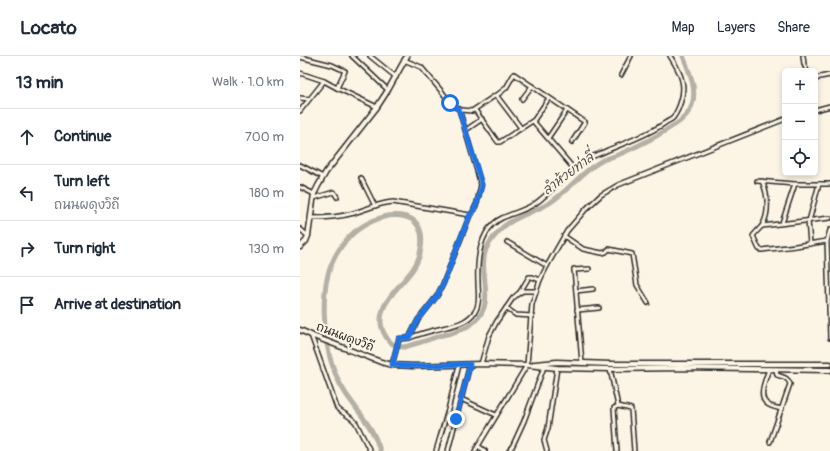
<!DOCTYPE html>
<html lang="en">
<head>
<meta charset="utf-8">
<style>
  body { margin:0; font-family:Pangolin,"Playpen Sans Thai",sans-serif; background:#f2f2f3; color:#1f2937 }
  .controls { position:absolute; right:12px; top:12px; display:grid; overflow:hidden; border-radius:6px; box-shadow:0 2px 6px #0003 }
  .controls button { width:36px; height:36px; display:grid; place-items:center; padding:0; border:0; border-bottom:1px solid #e0e1e3; background:#fff; color:#1f2937; font:20px sans-serif }
  .stop { position:absolute; width:12px; height:12px; margin:-9px; border:3px solid #1a73e8; border-radius:50%; background:#fff }
  .stop.end { background:#1a73e8; border-color:#fff; box-shadow:0 1px 4px #0008 }
  .list { margin:0; padding:0; list-style:none }
  h2 { display:flex; justify-content:space-between; align-items:center; height:52px; margin:0; padding:0 16px; font-size:17px }
  h2 small { font-size:13px; font-weight:400; color:#747a83 }
  .list li { display:grid; grid-template-columns:26px 1fr auto; gap:12px; align-items:center; box-sizing:border-box; height:56px; padding:0 16px; border-top:1px solid #e0e1e3 }
  .list b { display:block; font-size:15px; white-space:nowrap }
  .list p { margin:0; font-size:13px; white-space:nowrap; color:#747a83 }
  .list em { font-size:13px; font-style:normal; color:#747a83 }
  .icon { flex:none; width:22px; height:22px; fill:none; stroke:currentColor; stroke-width:2; stroke-linecap:round; stroke-linejoin:round }
  .map { position:relative; flex:none; width:530px; height:395px; overflow:hidden }
  header { display:flex; align-items:center; gap:24px; box-sizing:border-box; height:56px; padding:0 20px; background:#fff; border-bottom:1px solid #e0e1e3 }
  header strong { font-size:19px }
  nav { display:flex; gap:22px; margin-inline-start:auto; font-size:14px }
  main { display:flex }
  aside { flex:1; background:#fff }
  .map>svg:first-child { display:block }
</style>
</head>
<body>
<header>
<strong>Locato</strong>
<nav><a>Map</a><a>Layers</a><a>Share</a></nav>
</header>
<main>
<aside>
<h2>13 min<small>Walk · 1.0 km</small></h2>
<ul class="list">
<li><svg class="icon" aria-label="ahead" viewBox="0 0 24 24"><path d="M12 20V5M6 11l6-6 6 6"/></svg><div><b>Continue</b></div><em>700 m</em></li>
<li><svg class="icon" aria-label="left" viewBox="0 0 24 24"><path d="M17 20v-9H6M10 6l-5 5 5 5"/></svg><div><b>Turn left</b><p>ถนนผดุงวิถี</p></div><em>180 m</em></li>
<li><svg class="icon" aria-label="right" viewBox="0 0 24 24"><path d="M7 20v-9h11M14 6l5 5-5 5"/></svg><div><b>Turn right</b></div><em>130 m</em></li>
<li><svg class="icon" aria-label="arrive" viewBox="0 0 24 24"><path d="M6 21V4h12l-3 4 3 4H6"/></svg><div><b>Arrive at destination</b></div></li>
</ul>
</aside>
<div class="map">
<svg width="530" height="395" viewBox="0 0 530 395">
  <rect width="100%" height="100%" fill="#fcf5e5"/>
  <filter id="ink" filterUnits="userSpaceOnUse"><feTurbulence type="fractalNoise" baseFrequency=".025" numOctaves="2"/><feDisplacementMap in="SourceGraphic" scale="8" xChannelSelector="R" yChannelSelector="G"/><feConvolveMatrix kernelMatrix="1 2 1 2 8 2 1 2 1" color-interpolation-filters="sRGB"/></filter>
  <g filter="url(#ink)">
    <g fill="none" stroke-linecap="round" stroke-linejoin="round">
      <!-- river -->
      <path stroke="#b4b0a5" stroke-width="5" d="M80,395C74,372 59,357 46,338C27,310 22,270 25,236C27,210 40,184 63,170C77,162 90,157 106,161C114,163 119,169 121,177C122,182 122,187 121,192C118,219 92,230 83,253C80,262 80,271 85,279C89,287 96,291 104,291C116,288 128,284 139,280C151,277 165,274 175,265C197,246 177,215 186,193C190,185 197,177 203,171C217,159 236,156 251,146C270,133 283,114 303,104C309,102 314,100 320,98C338,90 355,82 371,71C377,68 383,63 387,58C401,41 390,17 383,0"/>
      <!-- street casing -->
      <g stroke="#2b2b2b" stroke-width="6">
        <g id="street">
          <path d="M52,0L88,34"/>
          <path d="M70,0L96,21"/>
          <path d="M503,0L504,8L507,15"/>
          <path d="M0,1L32,9L45,15L37,32"/>
          <path d="M104,4L121,11L143,37L152,50L162,54L172,55L196,39L221,72"/>
          <path d="M0,17L24,25L37,32L77,51"/>
          <path d="M321,19L331,0"/>
          <path d="M515,24L520,21L530,19"/>
          <path d="M196,40L206,32L214,18L285,66L272,86"/>
          <path d="M0,42L9,43"/>
          <path d="M222,43L232,30"/>
          <path d="M159,53L181,129L177,147L172,158L170,159"/>
          <path d="M175,54L195,82L198,86H200L234,64L249,42"/>
          <path d="M515,54L530,50"/>
          <path d="M0,55L24,25"/>
          <path d="M233,65L274,113"/>
          <path d="M166,74L182,63"/>
          <path d="M248,82L267,54"/>
          <path d="M0,109L23,121"/>
          <path d="M61,122L75,150"/>
          <path d="M457,125L495,128H530"/>
          <path d="M462,125C468,138 470,157 462,170C459,173 456,176 453,180L459,193L461,194C483,192 505,189 527,185"/>
          <path d="M0,131L14,138"/>
          <path d="M14,142L34,136L37,141"/>
          <path d="M11,162C25,162 40,161 54,157C67,153 79,147 93,146L170,159L143,228L137,240L118,264L109,282L99,283L92,309"/>
          <path d="M508,165L510,188"/>
          <path d="M509,165L519,128"/>
          <path d="M482,167L495,128"/>
          <path d="M462,170L530,162"/>
          <path d="M0,173L8,180"/>
          <path d="M530,174L527,185L530,282"/>
          <path d="M264,180L283,193L302,197L306,196L309,193L332,198L337,229L348,247"/>
          <path d="M207,186L247,210"/>
          <path d="M274,213L282,307"/>
          <path d="M274,214L289,213"/>
          <path d="M276,235L293,233"/>
          <path d="M220,236L229,221H232L240,224"/>
          <path d="M206,252L216,259L232,260"/>
          <path d="M277,254L299,252"/>
          <path d="M11,279L37,352C43,358 51,360 56,367L70,395"/>
          <path d="M109,282C117,279 126,276 135,274C148,270 164,269 173,258C181,250 178,236 178,226C177,204 179,173 202,162C213,157 226,154 236,147C254,134 268,114 289,102C295,99 302,97 308,94C327,86 348,79 365,67C368,65 371,64 373,62C380,52 385,36 382,25C380,15 375,8 370,0"/>
          <path d="M181,308L189,280L197,265L213,242L219,237L223,235H236"/>
          <path d="M310,313L318,350L314,352L317,395"/>
          <path d="M469,313C466,322 458,339 466,347C470,351 477,352 482,353"/>
          <path d="M161,343L196,359"/>
          <path d="M318,350L331,353L334,395"/>
          <path d="M470,386L490,328C488,321 482,321 477,319L476,313"/>
          <path d="M178,390L185,395"/>
          <path d="M136,395L148,354L159,309"/>
          <path d="M148,395L170,308"/>
          <path d="M175,395L227,309L232,248L240,224L247,210L267,175L286,153L301,139L318,129L485,63"/>
          <path d="M209,395L213,389L224,365L244,311"/>
          <path d="M247,395L244,384L248,372L257,312"/>
        </g>
      </g>
      <!-- secondary casing -->
      <g stroke="#2b2b2b" stroke-width="7">
        <g id="secondary">
          <path d="M0,191L6,185L8,180L14,138L18,130L26,116L77,51L88,34L107,0"/>
          <path d="M0,274L13,280L81,306L92,309L114,310L181,308L227,309L257,312L310,313L380,312L530,314"/>
          <path d="M235,308L257,306L310,308H530"/>
        </g>
      </g>
      <!-- street -->
      <use href="#street" stroke="#fcf5e5" stroke-width="3"/>
      <!-- secondary -->
      <use href="#secondary" stroke="#fcf5e5" stroke-width="4"/>
    </g>
  </g>
  <g fill="none" stroke-linecap="round" stroke-linejoin="round" filter="url(#ink)">
    <!-- route -->
    <path stroke="#1a73e8" stroke-width="5" d="M150,47L152,50L159,53L182,129L177,147L172,158H170L143,228L137,240L118,264L109,282H99L92,309L114,310L170,308L156,363"/>
  </g>
  <g text-anchor="middle" dominant-baseline="central" stroke-width="4" stroke-linejoin="round" paint-order="stroke">
    <!-- street labels -->
    <g font-size="12" fill="#2b2b2b" stroke="#fcf5e5">
      <text transform="translate(45 281) rotate(21)">ถนนผดุงวิถี</text>
    </g>
    <!-- water labels -->
    <g font-size="13" font-style="italic" fill="#545350" stroke="#fcf5e5">
      <text transform="translate(268 118) rotate(-37)">ลำห้วยท่าลี่</text>
    </g>
  </g>
</svg>
<div class="controls">
<button>+</button>
<button>−</button>
<button><svg class="icon" aria-label="locate" viewBox="0 0 24 24"><circle cx="12" cy="12" r="6"/><path d="M12 2v4M12 18v4M2 12h4M18 12h4"/></svg></button>
</div>
<div class="stop" style="left:150px;top:47px"></div>
<div class="stop end" style="left:156px;top:363px"></div>
</div>
</main>
</body>
</html>
